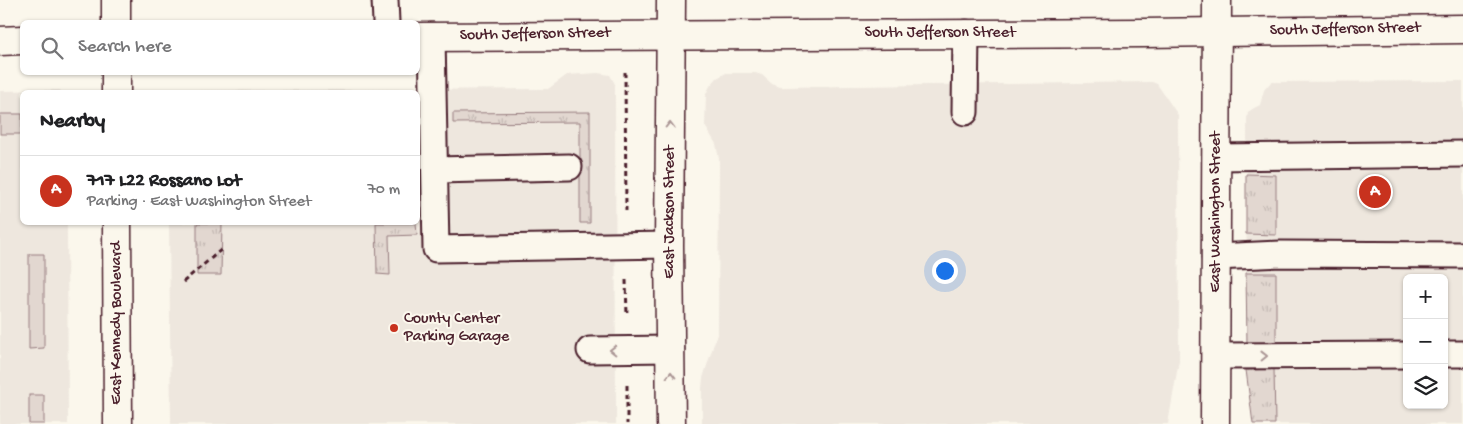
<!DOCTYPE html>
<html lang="en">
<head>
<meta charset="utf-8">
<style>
  body { margin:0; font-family:"Gochi Hand",sans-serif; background:#f6f6f6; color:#202124 }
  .controls { position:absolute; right:15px; bottom:15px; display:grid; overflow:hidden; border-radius:8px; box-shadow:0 1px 4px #0004 }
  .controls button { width:45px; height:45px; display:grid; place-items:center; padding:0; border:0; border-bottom:1px solid #e0e0e0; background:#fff; color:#202124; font:25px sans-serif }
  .you { position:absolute; left:944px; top:270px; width:18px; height:18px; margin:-12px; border:4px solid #fff; border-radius:50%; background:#1a73e8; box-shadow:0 0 0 8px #1a73e833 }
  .badge { display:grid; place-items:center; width:32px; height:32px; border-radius:50%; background:#c8321e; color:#fff; font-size:16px; font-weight:700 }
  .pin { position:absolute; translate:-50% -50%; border:2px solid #fff; box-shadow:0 1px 5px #0006 }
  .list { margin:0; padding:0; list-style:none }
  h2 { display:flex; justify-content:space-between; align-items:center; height:65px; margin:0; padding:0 20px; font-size:21px }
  h2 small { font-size:16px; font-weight:400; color:#757577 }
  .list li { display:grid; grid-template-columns:32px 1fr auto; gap:15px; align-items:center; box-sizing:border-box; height:70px; padding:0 20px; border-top:1px solid #e0e0e0 }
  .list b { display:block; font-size:19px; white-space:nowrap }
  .list p { margin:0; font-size:16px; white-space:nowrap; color:#757577 }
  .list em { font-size:16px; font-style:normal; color:#757577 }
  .icon { flex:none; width:28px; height:28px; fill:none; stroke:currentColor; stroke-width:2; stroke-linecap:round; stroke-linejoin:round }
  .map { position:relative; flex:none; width:1463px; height:424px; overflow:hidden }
  .search { position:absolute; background:#fff; box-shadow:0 1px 4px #0004; left:20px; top:20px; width:400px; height:55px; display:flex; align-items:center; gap:12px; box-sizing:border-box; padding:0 18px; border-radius:8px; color:#757577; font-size:19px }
  .panel { position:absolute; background:#fff; box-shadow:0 1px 4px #0004; left:20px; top:90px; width:400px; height:135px; border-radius:8px }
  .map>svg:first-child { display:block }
</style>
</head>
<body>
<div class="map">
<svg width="1463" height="424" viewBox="0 0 1463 424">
  <defs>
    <pattern id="grass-tufts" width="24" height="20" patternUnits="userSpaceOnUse" patternTransform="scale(1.25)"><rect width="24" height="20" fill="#e2d7d0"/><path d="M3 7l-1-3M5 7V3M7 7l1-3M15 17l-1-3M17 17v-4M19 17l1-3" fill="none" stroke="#c3b8b3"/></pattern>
  </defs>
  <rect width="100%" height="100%" fill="#fbf7ec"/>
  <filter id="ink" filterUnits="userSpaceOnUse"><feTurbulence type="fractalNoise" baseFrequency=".02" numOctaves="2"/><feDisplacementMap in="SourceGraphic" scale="10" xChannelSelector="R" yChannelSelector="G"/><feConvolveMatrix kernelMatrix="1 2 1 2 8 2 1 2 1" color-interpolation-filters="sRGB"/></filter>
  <g filter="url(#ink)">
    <!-- built -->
    <g fill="#eee7de" fill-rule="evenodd">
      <path d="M598,73L610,75L615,84L616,424H171L169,223L418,222V92H169L170,91L548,89L567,75Z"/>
      <path d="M726,73H755L762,75L772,84L780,87L1152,82L1157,84L1178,115L1179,360L1168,424H702V388L703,378L718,331L719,159L716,144L705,126L706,94L710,86L717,78Z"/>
      <path d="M1463,81V424H1253L1246,370L1247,119L1248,112L1254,108L1260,105L1264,90L1271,82ZM1407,278H1444V405H1407Z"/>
      <path d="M60,90L61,92H22V222L67,223L68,424H0V91Z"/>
    </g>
    <!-- grass -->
    <g fill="url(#grass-tufts)" stroke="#967b7e">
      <path d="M590,112V223H580V122L453,123V113Z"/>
      <path d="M1246,174L1276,175V235L1246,234Z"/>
      <path d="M197,223H222L221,275H197Z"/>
      <path d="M376,223H416L417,235L389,236L390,275L377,274Z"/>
      <path d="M1246,273H1276V343H1247Z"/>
      <path d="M1274,369L1275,424H1253L1246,370Z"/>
    </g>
    <!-- green -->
    <g fill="#e2d7d0" stroke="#967b7e">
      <rect x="0" y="114" width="22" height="20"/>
      <path d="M29,254H44V348L29,349Z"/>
      <rect x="29" y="395" width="15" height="29"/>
    </g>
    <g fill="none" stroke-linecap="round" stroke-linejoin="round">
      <!-- service casing -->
      <g stroke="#4a1f2b" stroke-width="29">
        <g id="service">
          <path d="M385,0L386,22"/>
          <path d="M432,36L436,249L669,245"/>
          <path d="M965,112L966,33"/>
          <path d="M1216,157L1463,154"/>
          <path d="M435,170L569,167"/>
          <path d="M1215,257L1281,254L1463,255"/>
          <path d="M590,350L671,349"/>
          <path d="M1444,354H1463"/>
          <path d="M1215,356L1407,355"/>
        </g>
      </g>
      <!-- minor casing -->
      <g stroke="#4a1f2b" stroke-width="31">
        <path id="minor" d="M1215,424L1217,0"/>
      </g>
      <!-- secondary casing -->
      <g stroke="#4a1f2b" stroke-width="31">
        <g id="secondary">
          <path d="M418,37L1144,33L1463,29"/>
          <path d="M0,41L22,40"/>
        </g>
      </g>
      <!-- primary casing -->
      <g stroke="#4a1f2b" stroke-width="31">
        <g id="primary">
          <path d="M116,0V22"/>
          <path d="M671,0L669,245L671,424"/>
          <path d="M116,72V92"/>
          <path d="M117,222L118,424"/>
        </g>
      </g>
      <!-- path -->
      <g stroke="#4a1f2b" stroke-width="3" stroke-dasharray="5 4" stroke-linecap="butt">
        <path d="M625,72L626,211"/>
        <path d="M626,280L627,316"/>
        <path d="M183,282L222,249"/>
        <path d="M627,385V424"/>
      </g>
      <!-- service -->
      <use href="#service" stroke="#fbf7ec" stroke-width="25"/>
      <!-- minor -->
      <use href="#minor" stroke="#fbf7ec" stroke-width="28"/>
      <!-- secondary -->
      <use href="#secondary" stroke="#fbf7ec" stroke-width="28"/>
      <!-- primary -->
      <use href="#primary" stroke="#fbf7ec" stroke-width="28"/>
    </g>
    <!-- one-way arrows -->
    <defs><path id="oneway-chevron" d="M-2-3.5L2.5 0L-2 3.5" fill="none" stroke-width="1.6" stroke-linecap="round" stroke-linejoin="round" transform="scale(1.25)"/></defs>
    <g stroke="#ab9695">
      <use href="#oneway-chevron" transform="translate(670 125) rotate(-90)"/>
      <use href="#oneway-chevron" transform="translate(613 350) rotate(-179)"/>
      <use href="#oneway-chevron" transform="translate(1264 356) rotate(-1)"/>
      <use href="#oneway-chevron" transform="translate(671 375) rotate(-90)"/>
    </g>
  </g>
  <!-- markers -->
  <circle fill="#c8321e" stroke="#fbf7ec" stroke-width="2" cx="394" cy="328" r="5"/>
  <g text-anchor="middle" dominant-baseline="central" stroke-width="4" stroke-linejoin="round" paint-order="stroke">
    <!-- street labels -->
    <g font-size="16" fill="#4a1f2b" stroke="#fbf7ec">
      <text transform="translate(1345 30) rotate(-1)">South Jefferson Street</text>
      <text x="940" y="33">South Jefferson Street</text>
      <text transform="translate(535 35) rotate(-1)">South Jefferson Street</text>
      <text transform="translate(670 212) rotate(-90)">East Jackson Street</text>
      <text transform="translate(1216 212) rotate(-90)">East Washington Street</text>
      <text transform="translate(117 323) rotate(-90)">East Kennedy Boulevard</text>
    </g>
    <!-- poi labels -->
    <g font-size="16" fill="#4a1f2b" stroke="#fbf7ec" text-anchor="start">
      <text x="404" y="319">County Center<tspan x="404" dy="18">Parking Garage</tspan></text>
    </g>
  </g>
</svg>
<div class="controls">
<button>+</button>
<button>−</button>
<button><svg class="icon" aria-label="layers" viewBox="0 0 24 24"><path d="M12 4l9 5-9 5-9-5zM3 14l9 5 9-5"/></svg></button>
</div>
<div class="you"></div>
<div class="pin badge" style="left:1375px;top:192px">A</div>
<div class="search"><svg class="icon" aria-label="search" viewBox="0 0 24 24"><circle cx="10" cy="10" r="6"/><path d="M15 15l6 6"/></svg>Search here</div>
<section class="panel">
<h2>Nearby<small></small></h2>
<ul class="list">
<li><span class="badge">A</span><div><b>717 L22 Rossano Lot</b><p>Parking · East Washington Street</p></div><em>70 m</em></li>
</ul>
</section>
</div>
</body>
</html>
